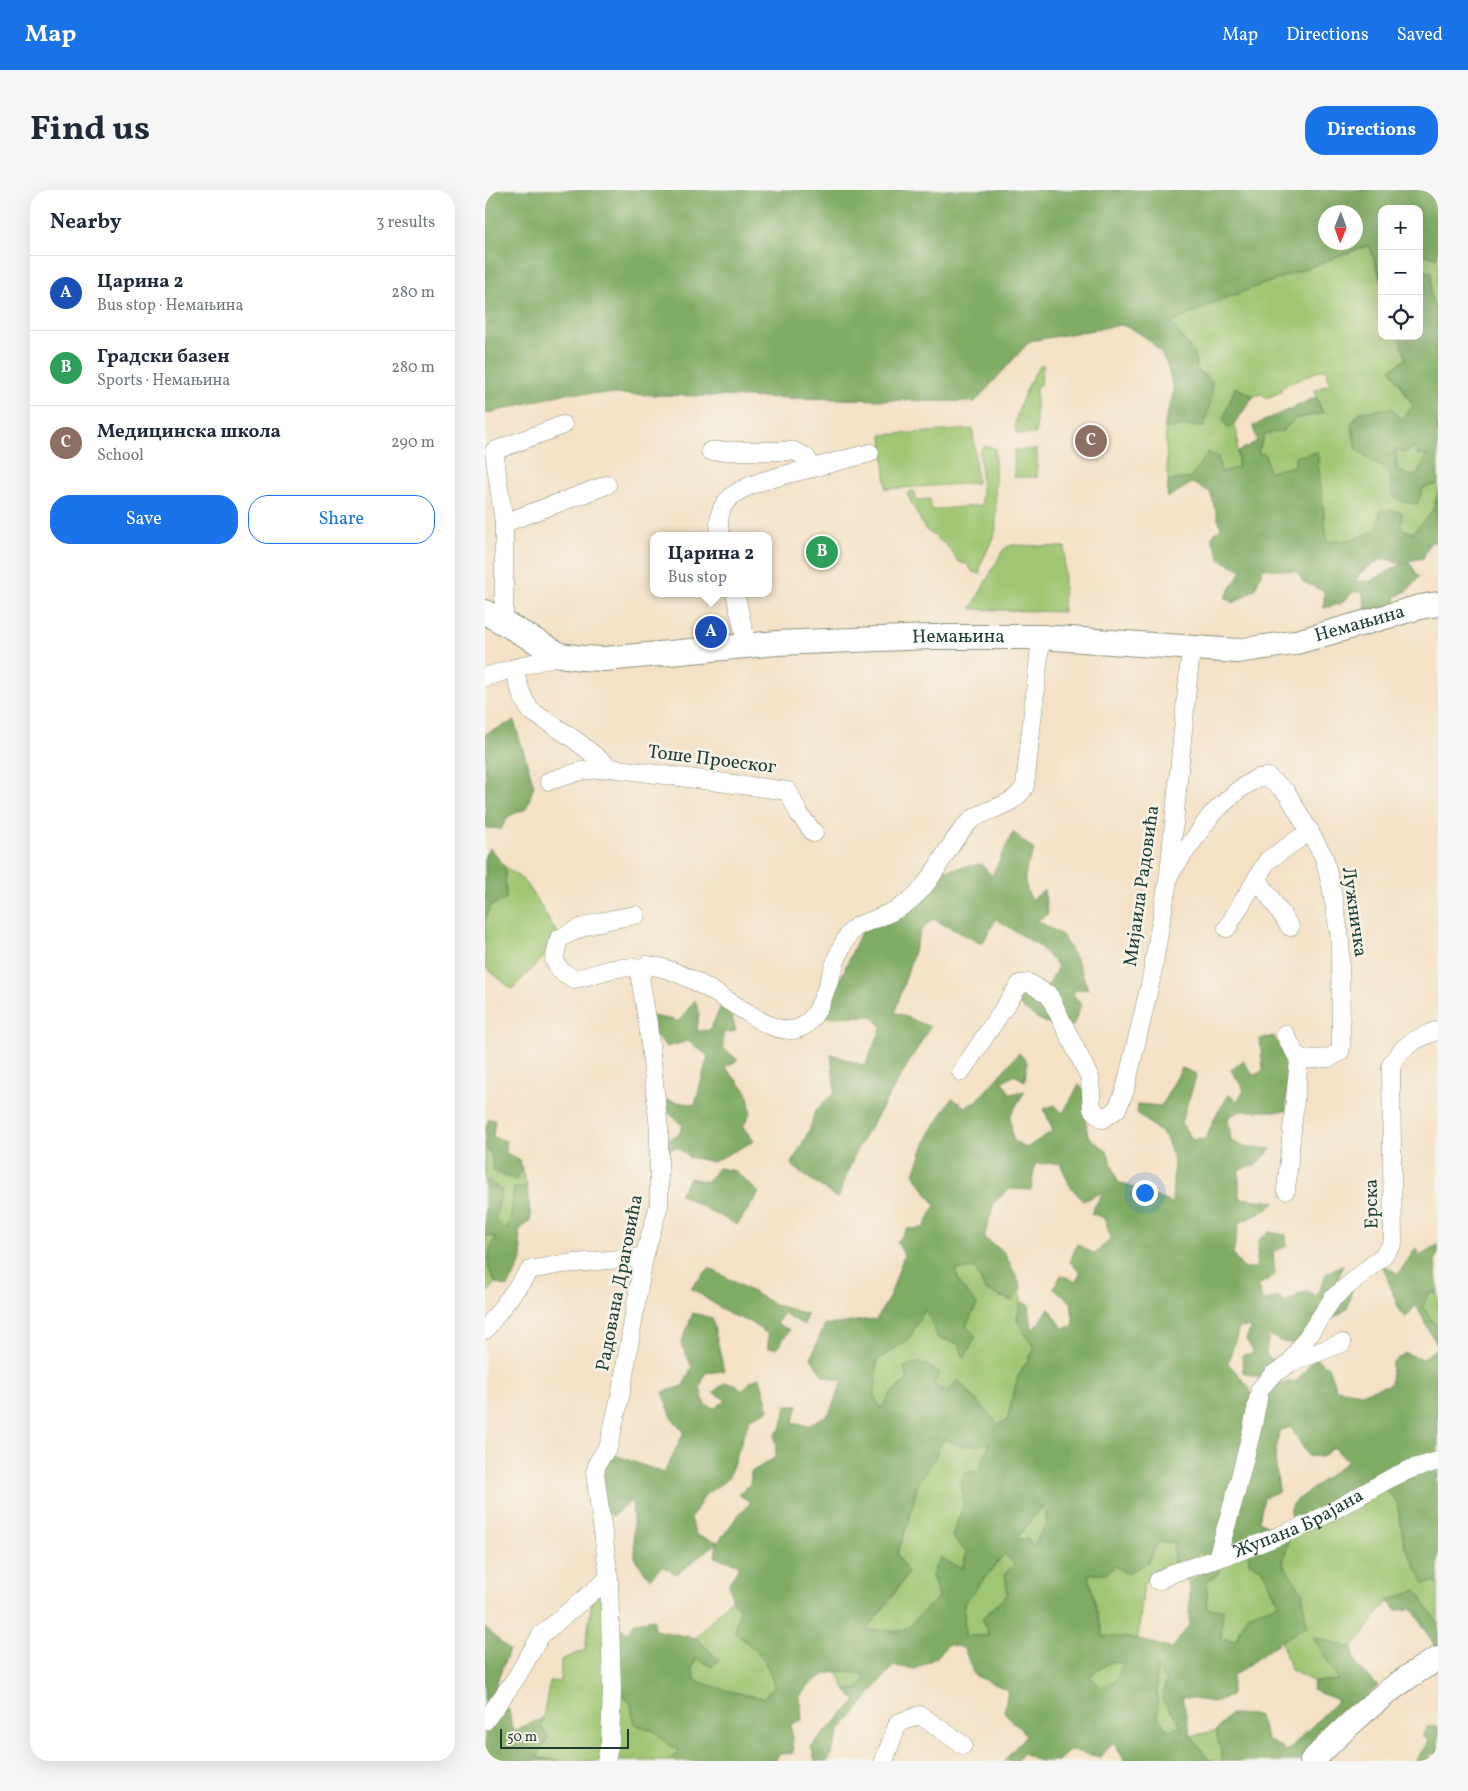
<!DOCTYPE html>
<html lang="en">
<head>
<meta charset="utf-8">
<style>
  body { margin:0; font-family:Vollkorn,serif; background:#f6f6f7; color:#1f2937 }
  .controls { position:absolute; right:15px; top:15px; display:grid; overflow:hidden; border-radius:10px; box-shadow:0 5px 20px #0002 }
  .controls button { width:45px; height:45px; display:grid; place-items:center; padding:0; border:0; border-bottom:1px solid #e0e1e3; background:#fff; color:#1f2937; font:25px sans-serif }
  .compass { position:absolute; left:833px; top:15px; width:45px; height:45px; border-radius:50%; background:#fff; box-shadow:0 5px 20px #0002; rotate:181deg }
  .scale { position:absolute; left:15px; bottom:12px; width:129px; box-sizing:border-box; padding-left:5px; border:2px solid #1f3d34; border-top:0; font-size:14px; line-height:18px; white-space:nowrap; color:#1f3d34; -webkit-text-stroke:4px #f7f3e8; paint-order:stroke }
  .you { position:absolute; left:659px; top:1002px; width:18px; height:18px; margin:-12px; border:4px solid #fff; border-radius:50%; background:#1a73e8; box-shadow:0 0 0 8px #1a73e833 }
  .badge { display:grid; place-items:center; width:32px; height:32px; border-radius:50%; background:#1a73e8; color:#fff; font-size:16px; font-weight:700 }
  .pin { position:absolute; translate:-50% -50%; border:2px solid #fff; box-shadow:0 1px 5px #0006 }
  .popup { position:absolute; left:165px; top:342px; width:122px; height:65px; box-sizing:border-box; display:grid; place-content:center; border-radius:10px; background:#fff; filter:drop-shadow(0 1px 4px #0005); font-size:16px; white-space:nowrap; color:#747a83 }
  .popup b { font-size:19px; color:#1f2937 }
  .popup::after { content:''; position:absolute; left:50%; top:100%; margin-left:-10px; border:10px solid transparent; border-top-color:#fff }
  .list { margin:0; padding:0; list-style:none }
  h2 { display:flex; justify-content:space-between; align-items:center; height:65px; margin:0; padding:0 20px; font-size:21px }
  h2 small { font-size:16px; font-weight:400; color:#747a83 }
  .list li { display:grid; grid-template-columns:32px 1fr auto; gap:15px; align-items:center; box-sizing:border-box; height:75px; padding:0 20px; border-top:1px solid #e0e1e3 }
  .list b { display:block; font-size:19px; white-space:nowrap }
  .list p { margin:0; font-size:16px; white-space:nowrap; color:#747a83 }
  .list em { font-size:16px; font-style:normal; color:#747a83 }
  .actions { display:flex; gap:10px; padding:15px 20px }
  .actions a { flex:1; padding:11px 0; border:1px solid #1a73e8; border-radius:20px; text-align:center; font-size:18px; color:#1a73e8 }
  .actions .main { background:#1a73e8; color:#fff }
  .icon { flex:none; width:28px; height:28px; fill:none; stroke:currentColor; stroke-width:2; stroke-linecap:round; stroke-linejoin:round }
  .map { position:relative; flex:none; width:953px; height:1571px; overflow:hidden; border-radius:20px }
  header { display:flex; align-items:center; gap:30px; box-sizing:border-box; height:70px; padding:0 25px; background:#1a73e8; color:#fff }
  header strong { font-size:24px }
  nav { display:flex; gap:28px; margin-inline-start:auto; font-size:18px }
  .intro { display:flex; align-items:center; justify-content:space-between; box-sizing:border-box; height:120px; padding:0 30px }
  h1 { margin:0; font-size:35px }
  .button { padding:12px 22px; border-radius:20px; background:#1a73e8; color:#fff; font-size:18px; font-weight:700 }
  main { display:flex; gap:30px; padding:0 30px }
  aside { flex:1; background:#fff; border-radius:20px; box-shadow:0 5px 20px #0002 }
  .map>svg:first-child { display:block }
</style>
</head>
<body>
<header>
<strong>Map</strong>
<nav><a>Map</a><a>Directions</a><a>Saved</a></nav>
</header>
<div class="intro"><h1>Find us</h1><a class="button">Directions</a></div>
<main>
<aside>
<h2>Nearby<small>3 results</small></h2>
<ul class="list">
<li><span class="badge" style="background:#1a4fb4">A</span><div><b>Царина 2</b><p>Bus stop · Немањина</p></div><em>280 m</em></li>
<li><span class="badge" style="background:#2e9e5b">B</span><div><b>Градски базен</b><p>Sports · Немањина</p></div><em>280 m</em></li>
<li><span class="badge" style="background:#8d6e63">C</span><div><b>Медицинска школа</b><p>School</p></div><em>290 m</em></li>
</ul>
<div class="actions"><a class="main">Save</a><a>Share</a></div>
</aside>
<div class="map">
<svg width="953" height="1571" viewBox="0 0 953 1571">
  <rect width="100%" height="100%" fill="#f7f3e8"/>
  <filter id="ink" filterUnits="userSpaceOnUse"><feTurbulence type="fractalNoise" baseFrequency=".02" numOctaves="2"/><feDisplacementMap in="SourceGraphic" scale="10" xChannelSelector="R" yChannelSelector="G"/><feConvolveMatrix kernelMatrix="1 2 1 2 8 2 1 2 1" color-interpolation-filters="sRGB"/></filter>
  <filter id="wash" filterUnits="userSpaceOnUse"><feTurbulence type="fractalNoise" baseFrequency=".0096" numOctaves="4" result="noise"/><feDisplacementMap in="SourceGraphic" scale="20" xChannelSelector="R" yChannelSelector="G"/><feGaussianBlur stdDeviation="1.12" result="paint"/><feColorMatrix in="noise" values="0 0 0 0 0 0 0 0 0 0 0 0 0 0 0 0 0 1.4 0 .05"/><feComposite in="paint" operator="in"/></filter>
  <g filter="url(#wash)">
    <rect width="100%" height="100%" fill="#f4e1c6"/>
    <!-- green -->
    <g fill="#9fc672" stroke="#5f8253">
      <path d="M885,55L897,93V146H914L921,169L906,179L928,216L915,229L866,234L872,260L904,283L908,306L953,294C953,319 944,326 928,343L916,338L896,320L892,340L869,349L842,353L832,262L810,276L783,282L780,265L773,264L779,244L798,241L809,229L838,223L829,201L845,193L841,178L796,197V202L781,208L777,204L769,206L750,197L739,230L743,238L748,236L752,242L753,278L705,288L683,291L680,238L701,236L719,237L727,191L712,180L709,163L685,133L733,111Z"/>
      <path d="M934,64L953,67V138L952,119L946,108L947,83L934,80Z"/>
      <path d="M556,175L559,176L557,181L556,195H551V244H533C531,241 530,241 530,237C530,223 547,183 556,175Z"/>
      <path d="M488,239L492,293L401,299L397,245Z"/>
      <path d="M499,256L509,258L510,261L511,338L510,343L495,376V384L488,382L482,374L474,372L461,355L440,339L422,304L427,301L430,302L431,310L445,309L446,320L497,315L495,261Z"/>
      <path d="M928,256L943,264L933,283L925,286L912,280L911,258L921,263Z"/>
      <rect x="529" y="260" width="23" height="27"/>
      <path d="M528,355L580,357L578,422L486,419L518,360L522,357Z"/>
      <path d="M20,677L41,692L50,707L73,744L61,765L27,799L0,777V731L5,716L21,709Z"/>
      <path d="M0,958L31,990L37,980L42,996L29,999L26,1027L21,1040L10,1029L3,990L0,992Z"/>
      <path d="M0,1046L11,1047C2,1066 0,1075 11,1093L0,1105Z"/>
      <path d="M490,1078L500,1100L526,1111L536,1096V1112L532,1130L539,1144L551,1157L533,1186L522,1231L513,1234L473,1190L463,1202L448,1195L423,1189L406,1203L396,1220L390,1207L392,1170L423,1150L441,1118L453,1148L474,1154L479,1168L481,1136L492,1115L476,1096L470,1080Z"/>
      <path d="M943,1103H953V1138L938,1117Z"/>
      <path d="M459,1248L478,1257L505,1252L494,1281L481,1283L476,1290L479,1314L467,1347L482,1363L476,1379L447,1386L454,1407L418,1441L381,1440L404,1412L423,1383L412,1364L424,1331L433,1292L448,1271Z"/>
      <path d="M897,1296L912,1312L920,1357L939,1392H952L953,1395V1434L931,1400L903,1411L867,1458L829,1447L854,1490L829,1492L806,1480L796,1451L822,1436L817,1402L798,1374L806,1334Z"/>
      <path d="M558,1316L562,1333L548,1356L530,1349Z"/>
      <path d="M763,1351L794,1414L762,1425L751,1450L736,1449L722,1419V1391L732,1385L741,1370Z"/>
      <path d="M673,1352H689V1374L716,1360L723,1378L705,1394L689,1374L673,1379L659,1393L653,1449L618,1446L603,1384H621L630,1376L663,1372Z"/>
      <path d="M519,1364L529,1374L520,1384L524,1404L497,1428L504,1446H480L479,1414Z"/>
      <path d="M117,1397L133,1502L145,1511L150,1534L172,1542L181,1553L195,1561L183,1571H72L52,1567L64,1547L56,1537L65,1491L75,1492L76,1470L100,1460L108,1405Z"/>
      <path d="M247,1408L254,1419L250,1443C272,1461 282,1467 289,1497L279,1508L248,1502L211,1491L207,1478L211,1468L233,1470L211,1448Z"/>
      <path d="M625,1472L638,1473L632,1490L617,1498L605,1486Z"/>
      <path d="M671,1477L681,1490L678,1510L697,1536L682,1540L673,1527Z"/>
      <path d="M352,1481L372,1482L382,1489L374,1499L361,1501Z"/>
      <path d="M731,1541L738,1571L723,1569L706,1546Z"/>
    </g>
    <!-- forest -->
    <g fill="#7fab64" stroke="#4f744c" fill-rule="evenodd">
      <path d="M0,0H953V67L934,64V19H897V93L884,55L733,111L686,133L709,163L712,180L727,191V206L719,237L701,236L680,238C679,225 686,216 688,204C689,198 686,190 685,185C679,159 660,143 636,135L545,151L490,212L82,203L0,224ZM841,22H871V52H841Z"/>
      <path d="M934,80L947,83L946,108L952,119L953,294L939,297L932,314L918,312L908,306L904,283L872,260L866,234L875,222L907,218L915,229L928,216L906,179L921,169L914,146H934ZM928,257L932,265H942L933,283L925,286L912,280L911,259L921,263Z"/>
      <path d="M750,197L769,206L748,236L743,238L738,230Z"/>
      <path d="M831,207L838,223L809,229L798,241L779,244L773,263L780,264L784,282L810,276V267L832,262L842,352L869,349L892,340L895,320L917,322L916,338L928,343L947,322L953,303V352H945L938,368L923,371L934,387L923,400L910,407L911,415L882,423L877,402H868L857,413L839,418V401L818,392L812,382L778,378L770,399L749,413L740,408L757,380L736,370L726,347L736,338L725,302L707,293L682,308L683,291L705,288L723,262L733,267L736,282L753,278V262L772,251L768,236ZM899,368L912,373L920,372L886,391H870L876,382Z"/>
      <path d="M29,531L49,596L41,619L24,626L16,639L1,638L0,544Z"/>
      <path d="M528,642L549,660C540,680 535,689 547,710L559,700L563,724L552,730L577,745L593,773L603,799L591,800L588,804L596,814L588,836C561,836 552,830 532,813L533,799L564,795L573,776L555,757L511,729L497,754L448,729L435,742L410,822L445,837L370,963L353,1009L306,975L325,939L330,921L350,902L346,864L380,876L397,837L387,826L339,827L375,744L460,680L496,674L507,686Z"/>
      <path d="M5,658L20,677L21,709L5,716L0,731V665Z"/>
      <path d="M210,810L214,823L212,841L225,840L236,816L245,820L251,841L238,843V858L253,870L240,877L262,902L266,922L258,937L269,951L228,972L204,967L192,957L182,960V949L193,946L198,936L181,920L182,910L210,915L223,866L203,851L182,857L171,847L167,826L194,831Z"/>
      <path d="M789,846L803,873L801,921H756L743,927L746,951L758,956L786,959L771,975L754,980V1008L791,1012L774,1024L754,1033L748,1065L758,1078H771L774,1050L784,1042L801,1045L802,1056L788,1062L790,1085L774,1095L777,1111L793,1107L800,1113L814,1104L823,1101L831,1107L841,1084L858,1074L851,1096L867,1099L862,1119L843,1131L823,1156L798,1152L784,1145L781,1164L791,1175L774,1188L758,1182L757,1165L769,1163L761,1149L766,1137L754,1138L743,1173L764,1197L768,1208L784,1195L812,1191L830,1168L843,1177L851,1199L877,1203L906,1194L907,1173L920,1163L938,1169L953,1157L931,1115L921,1127L915,1122L897,1074L913,1084L931,1058L934,1065L953,1055V1063L950,1071L953,1103H943L938,1117L953,1138V1288L950,1289L953,1293V1395L952,1392L939,1393L920,1357L912,1312L897,1296L806,1334V1315L863,1271L848,1257L838,1267L823,1266L806,1237L794,1241L790,1269L794,1301L779,1308L774,1331L804,1347L798,1374L817,1402L822,1436L796,1451L748,1486L746,1506L728,1512L697,1507L706,1546L723,1569L726,1571H640L628,1552L615,1567L585,1560L573,1571H555L538,1563L532,1571H519L541,1545L519,1522L523,1500L489,1485L479,1458L463,1454L452,1467L430,1479L409,1476L392,1495L373,1520L356,1539L343,1571H330L326,1556L371,1511L361,1501L373,1499L381,1489C366,1476 346,1480 329,1491C324,1494 319,1501 315,1506L317,1530L306,1534L308,1563L294,1564L290,1571H183L194,1561L181,1553L171,1542L150,1534L145,1511L133,1502L132,1436L143,1442L150,1432L169,1429V1440L211,1448L234,1470L227,1477L211,1468L207,1478L211,1491L248,1502L279,1508L289,1497C282,1467 272,1461 250,1443L254,1419L247,1408L244,1393L255,1375L230,1367L232,1353L192,1384L177,1376L165,1389L150,1369L147,1310L128,1326L117,1318V1275L130,1265L179,1283L199,1242L187,1228L178,1202L198,1196L207,1177L196,1154L208,1123L227,1128L239,1181L220,1183L215,1198L220,1215L230,1218L241,1210L228,1202L240,1193L251,1194L257,1201L265,1192L275,1187L284,1220L265,1228L243,1289L221,1304L206,1328L211,1345L233,1352L256,1322L266,1312L253,1304L265,1295L266,1282L291,1267L290,1245L297,1236L301,1216H313L308,1232L323,1236L344,1224L358,1191L338,1186L326,1168L340,1134C358,1136 373,1128 391,1130L405,1106L419,1065L412,1052L422,1039L439,1038L450,1015L429,984L442,948L467,908L480,917L491,912L534,863L542,872L540,891L529,885L518,891L525,904L540,901L525,926L528,950L541,958L568,941L559,919L570,915L578,923L594,895L600,900V926L603,946L622,961L633,992L687,1013L689,970L681,947L652,923L653,914L676,916L697,878L712,884L696,933L708,950L721,949L731,925L744,905L752,911L759,900L746,880L758,871L769,886L778,880L775,849ZM575,973L585,996L598,1011L618,1002L606,1023L619,1028L626,1048L610,1064L592,1054L585,1072L596,1083L590,1091L576,1085L569,1098L586,1112L589,1136L578,1138L564,1118L557,1129L547,1140L544,1115L536,1112L532,1130L539,1144L550,1158L533,1186L522,1231L513,1234L473,1190L463,1202L448,1195L455,1183L436,1172L419,1177L423,1190L406,1203L396,1219L390,1207L392,1170L423,1150L440,1119L453,1148L474,1154L479,1169L491,1146L481,1136L492,1115L476,1096L470,1080L490,1078L500,1100L527,1111L536,1096L519,1062L499,1048L509,1012L525,999L546,1000L550,974ZM459,1248L478,1257L505,1253L494,1281L481,1283L476,1290L479,1314L467,1347L482,1363L477,1379L455,1367L447,1386L454,1407L418,1441L382,1440L423,1383L412,1364L424,1331L433,1292L448,1271ZM558,1316L562,1333L548,1356L544,1349H531ZM673,1352H689V1374L703,1372L716,1361L723,1378L705,1394L704,1435L687,1459L653,1449L618,1446L603,1384H621L630,1376L642,1384L663,1372ZM763,1352L764,1373L777,1378L794,1414L762,1425L751,1450L736,1449L738,1419H722V1391L732,1385L741,1370ZM519,1364L529,1374L520,1384L523,1404L497,1428L504,1446H480L479,1414ZM625,1472L638,1473L632,1489L617,1498L605,1486ZM671,1478L681,1490L677,1510L697,1536L682,1540L673,1527Z"/>
      <path d="M4,929L10,930L8,947L21,951V963L35,970L37,980L31,990L8,981L6,962L0,958V940Z"/>
      <path d="M233,978L250,981L274,1003L252,1035L194,1004L205,988L222,992Z"/>
      <path d="M3,990L17,1000L10,1029L21,1040L26,1027L29,998L42,996L46,1029L34,1041L37,1070L23,1097L11,1093C0,1076 2,1065 11,1047L0,1046V992Z"/>
      <path d="M224,1078L291,1115L322,1124L319,1135L298,1123L292,1134L305,1140L292,1158H283V1144L263,1131L244,1124L206,1098Z"/>
      <path d="M931,1400L953,1434V1463L928,1419L911,1420L903,1411Z"/>
      <path d="M0,1437L24,1460L3,1516L24,1520L28,1541L58,1528L56,1538L64,1547L52,1567L72,1571H0Z"/>
      <path d="M828,1447L867,1458L872,1476L893,1496L868,1517L814,1571H738L731,1541L745,1524L773,1525L783,1550L802,1561L853,1510L827,1500L829,1492L854,1490Z"/>
      <path d="M953,1536V1566L946,1563L945,1571H930L944,1551L937,1546L942,1537Z"/>
    </g>
  </g>
  <g filter="url(#ink)">
    <g fill="none" stroke-linecap="round" stroke-linejoin="round">
      <!-- street casing -->
      <g stroke="#8a8f7d" stroke-width="19">
        <g id="street">
          <path d="M225,261H309L321,267L327,278C304,284 255,293 241,312C233,322 233,335 236,346"/>
          <path d="M327,278L385,263"/>
          <path d="M19,333L122,295"/>
          <path d="M250,403L262,455"/>
          <path d="M19,432V333L9,261L78,235"/>
          <path d="M29,478C33,493 36,508 46,521L89,549L125,578L303,601L314,624L329,643"/>
          <path d="M0,487L75,465"/>
          <path d="M64,591L96,581L125,578"/>
          <path d="M686,682L726,625L752,601L772,588L783,587L802,603L839,667L846,696L855,748L856,857L855,862L844,868L814,870L801,1000"/>
          <path d="M772,688L805,737"/>
          <path d="M151,725C122,730 100,733 74,749L69,770L76,781L89,789C115,785 131,772 159,780"/>
          <path d="M742,738L782,671L825,641"/>
          <path d="M800,844L814,870"/>
          <path d="M476,882L535,794L544,793L564,805L605,888L607,919L618,929L632,919L640,900L666,790L684,684L706,458"/>
          <path d="M0,1140L45,1080L78,1074L159,1067"/>
          <path d="M805,1173L848,1108L898,1066L908,1053L906,875C919,853 930,850 953,840"/>
          <path d="M732,1368L752,1299L767,1240L775,1199L787,1185L805,1173L857,1153"/>
          <path id="s1" d="M673,1391L688,1383L750,1363L824,1334L906,1288L926,1279L953,1271"/>
          <path d="M0,1531L31,1488L56,1445L124,1388"/>
          <path d="M121,1571L125,1552L127,1499L124,1388L110,1282L113,1272L124,1255L136,1202L159,1067L174,1015V939L163,835L155,787L162,775C198,779 229,803 260,821C274,830 288,840 305,840C344,840 343,758 371,737C375,734 383,732 388,730C398,726 410,721 419,715C449,695 459,657 484,632C500,617 528,619 540,596L556,447"/>
          <path d="M399,1571L413,1533L435,1525L478,1555"/>
        </g>
      </g>
      <!-- secondary casing -->
      <g stroke="#8a8f7d" stroke-width="26">
        <g id="secondary">
          <path id="s2" d="M0,422L75,465L97,468L120,469L292,453L445,447H556L752,461L808,453L935,417L953,414"/>
          <path d="M827,1571C862,1535 908,1492 953,1469"/>
        </g>
      </g>
      <!-- street -->
      <use href="#street" stroke="#fff" stroke-width="18"/>
      <!-- secondary -->
      <use href="#secondary" stroke="#fff" stroke-width="24"/>
    </g>
  </g>
  <g text-anchor="middle" dominant-baseline="central" stroke-width="5" stroke-linejoin="round" paint-order="stroke">
    <!-- street labels -->
    <g font-size="19" fill="#1f3d34" stroke="#f7f3e8">
      <text stroke="none"><textPath href="#s2" startOffset="891">Немањина</textPath></text>
      <text stroke="none"><textPath href="#s2" startOffset="486">Немањина</textPath></text>
      <text transform="translate(227 570) rotate(7)">Тоше Проеског</text>
      <text transform="translate(657 696) rotate(-82)">Мијаила Радовића</text>
      <text transform="translate(869 722) rotate(82)">Лужничка</text>
      <text transform="translate(887 1014) rotate(-91)">Ерска</text>
      <text transform="translate(135 1093) rotate(-79)">Радована Драговића</text>
      <text stroke="none"><textPath href="#s1" startOffset="152">Жупана Брајана</textPath></text>
    </g>
  </g>
</svg>
<div class="controls">
<button>+</button>
<button>−</button>
<button><svg class="icon" aria-label="locate" viewBox="0 0 24 24"><circle cx="12" cy="12" r="6"/><path d="M12 2v4M12 18v4M2 12h4M18 12h4"/></svg></button>
</div>
<svg class="compass" viewBox="-18 -18 36 36"><path d="M0-13l5 13h-10z" fill="#e53935"/><path d="M0 13l5-13h-10z" fill="#747a83"/></svg>
<div class="scale">50 m</div>
<div class="you"></div>
<div class="pin badge" style="left:226px;top:442px;background:#1a4fb4">A</div>
<div class="popup"><b>Царина 2</b>Bus stop</div>
<div class="pin badge" style="left:337px;top:362px;background:#2e9e5b">B</div>
<div class="pin badge" style="left:606px;top:251px;background:#8d6e63">C</div>
</div>
</main>
</body>
</html>
